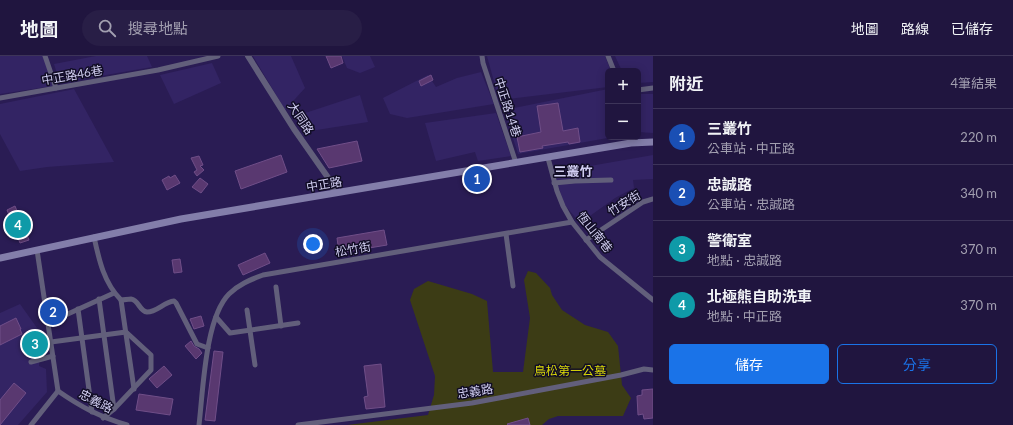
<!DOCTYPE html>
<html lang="zh-TW">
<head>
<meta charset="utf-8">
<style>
  body { margin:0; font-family:Lato,"Noto Sans TC",sans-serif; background:#281e46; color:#f1f3f6 }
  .controls { position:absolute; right:12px; top:12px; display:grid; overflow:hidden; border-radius:6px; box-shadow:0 2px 10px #0003 }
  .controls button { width:36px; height:36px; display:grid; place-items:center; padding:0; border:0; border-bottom:1px solid #3d3459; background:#20153f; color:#f1f3f6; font:20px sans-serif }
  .you { position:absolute; left:313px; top:188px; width:14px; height:14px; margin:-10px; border:3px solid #fff; border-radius:50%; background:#1a73e8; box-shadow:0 0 0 6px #1a73e833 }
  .badge { display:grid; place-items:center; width:26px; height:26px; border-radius:50%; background:#1a73e8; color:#fff; font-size:13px; font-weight:700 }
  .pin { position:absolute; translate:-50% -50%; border:2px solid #fff; box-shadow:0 1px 4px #0006 }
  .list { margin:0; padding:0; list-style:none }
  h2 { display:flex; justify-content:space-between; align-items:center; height:52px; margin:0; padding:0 16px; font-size:17px }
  h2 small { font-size:13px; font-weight:400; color:#a29fb0 }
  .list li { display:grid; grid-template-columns:26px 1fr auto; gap:12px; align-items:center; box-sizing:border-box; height:56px; padding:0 16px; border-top:1px solid #3d3459 }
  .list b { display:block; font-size:15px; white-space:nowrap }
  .list p { margin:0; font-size:13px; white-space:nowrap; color:#a29fb0 }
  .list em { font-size:13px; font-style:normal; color:#a29fb0 }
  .actions { display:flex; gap:8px; padding:12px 16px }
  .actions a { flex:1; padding:9px 0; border:1px solid #1a73e8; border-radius:6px; text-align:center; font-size:14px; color:#1a73e8 }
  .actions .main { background:#1a73e8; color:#fff }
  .icon { flex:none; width:22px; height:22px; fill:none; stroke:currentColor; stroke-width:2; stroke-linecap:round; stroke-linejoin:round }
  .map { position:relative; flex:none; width:653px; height:369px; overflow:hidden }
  header { display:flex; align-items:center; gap:24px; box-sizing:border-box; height:56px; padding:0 20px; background:#20153f; border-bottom:1px solid #3d3459 }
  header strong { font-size:19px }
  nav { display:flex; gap:22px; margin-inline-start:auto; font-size:14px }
  .search { width:280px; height:36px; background:#281e46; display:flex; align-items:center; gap:10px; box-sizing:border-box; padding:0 14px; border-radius:22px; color:#a29fb0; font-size:15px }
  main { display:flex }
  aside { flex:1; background:#20153f }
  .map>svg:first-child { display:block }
</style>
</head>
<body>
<header>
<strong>地圖</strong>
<div class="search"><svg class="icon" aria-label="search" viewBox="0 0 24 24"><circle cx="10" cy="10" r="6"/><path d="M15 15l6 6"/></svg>搜尋地點</div>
<nav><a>地圖</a><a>路線</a><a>已儲存</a></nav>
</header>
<main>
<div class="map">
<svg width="653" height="369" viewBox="0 0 653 369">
  <rect width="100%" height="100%" fill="#2a1c54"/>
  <!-- built -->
  <g fill="#332464">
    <path d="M0,0H43L53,30L0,38Z"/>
    <path d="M96,0H147L152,11L60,27L54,8Z"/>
    <path d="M253,0H291L305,32L285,54Z"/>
    <path d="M342,0H370L375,11L360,17L347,12Z"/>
    <path d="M487,0H605L611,15H608V31L499,44Z"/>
    <path d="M615,0H653V26L638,27V15H622Z"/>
    <path d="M212,7L221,27L174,48L160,19Z"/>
    <path d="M481,16L494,48L407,62L390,58L383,42L428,19L436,31L457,22Z"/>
    <path d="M74,33L114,106L47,111L20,115L0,78V48Z"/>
    <path d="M608,33V81H613L518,98L504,54Z"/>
    <path d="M638,38H653V77L638,76Z"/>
    <path d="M360,39L368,66L310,75L301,71L293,61Z"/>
    <path d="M496,57L511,100L478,105L475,96L436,105L425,67Z"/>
    <path d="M653,99V123L633,124L634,132L615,142L580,167L564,148L553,113L590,110Z"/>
    <path d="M20,248L42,279L44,292L40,295L39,310L46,313L47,336L18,369H0V257Z"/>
  </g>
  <!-- green -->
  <path fill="#3c3c15" d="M528,215L536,217L550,232L552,239L562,254L585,269L608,276L618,290L622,329L631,342L623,360H558L549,363L542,369H347L428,359L434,339L435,320L410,244L414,233L428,225L472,238L487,245L493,316H523L530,262L524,224Z"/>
  <!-- building -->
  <g fill="#593870" stroke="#704e88">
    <path d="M326,0H341L343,7L331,12Z"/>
    <path d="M431,19L433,24L421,30L419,25Z"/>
    <path d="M558,47L563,75L578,72L580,86L569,88L568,86L542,90L543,92L520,96L517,81L541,76L537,50Z"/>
    <path d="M357,85L362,105L329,112L317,93Z"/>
    <path d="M281,99L287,116L241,133L235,115Z"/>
    <path d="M199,100L203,109L200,110L204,114L197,120L194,116L197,114L191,102Z"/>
    <path d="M175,119L180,127L167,134L162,124L169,120L170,122Z"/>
    <path d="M200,122L208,128L201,137L192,131Z"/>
    <path d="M15,150L29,184L20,187L7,154Z"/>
    <path d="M384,174L387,189L339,197L337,182Z"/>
    <path d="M265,197L270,207L243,219L238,209Z"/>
    <path d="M180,203L182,216L174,217L172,204Z"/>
    <path d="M201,260L204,270L194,273L190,263Z"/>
    <path d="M16,262L21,273H20L22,278L0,289V270Z"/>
    <path d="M32,283H38L40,293L38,300H36L33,295Z"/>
    <path d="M191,285L194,290L199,293L202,297L196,303L185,290Z"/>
    <path d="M214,295L223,296L215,365L205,364Z"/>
    <path d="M381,308L385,351L366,353L364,341L368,340L364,310Z"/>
    <path d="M164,310L172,319L157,332L149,323Z"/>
    <path d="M14,327L26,337L0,369V344Z"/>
    <path d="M653,333V362L644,363L643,358L638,359L637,340L642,339V334Z"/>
    <path d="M139,338L173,343L170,359L136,354Z"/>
    <path d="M528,362L530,369H508L507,368Z"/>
  </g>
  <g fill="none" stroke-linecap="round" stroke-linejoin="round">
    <!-- minor -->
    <g stroke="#625f7b" stroke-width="5">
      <path d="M45,0L56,32"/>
      <path d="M482,0L483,7L516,107"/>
      <path d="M608,0L614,15"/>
      <path d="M638,34L653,32"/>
      <path d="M0,42L158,14L218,0"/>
      <path d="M630,81L631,87"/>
      <path d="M548,102L557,135L563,150L572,166L600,201L653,244"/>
      <path d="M554,127L575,125L611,124"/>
      <path d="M506,178L513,230"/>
      <path d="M94,181C99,204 104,227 121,244C124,244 128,243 131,243C139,244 139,255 147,256C157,256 164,246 174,245L176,247L197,288L208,292"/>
      <path d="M586,184L643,146L653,143"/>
      <path d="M276,231L281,270"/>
      <path d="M99,243L114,353"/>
      <path d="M121,244L134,333"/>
      <path d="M78,253L92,356"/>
      <path d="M247,254L255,309"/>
      <path d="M216,261L230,277L298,267"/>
      <path d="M48,267L114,237"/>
      <path d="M51,286L126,276L151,299V314L114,353L103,362"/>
      <path d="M31,306L53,300"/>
      <path d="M58,335C81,351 100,361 127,369"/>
      <path d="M31,369L58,335L37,194"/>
      <path d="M199,369C203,336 205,262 229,238C239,228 250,224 263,219L572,166"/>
      <path d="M298,369L472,347L621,319L644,313L653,314"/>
    </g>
    <!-- tertiary -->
    <path stroke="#625f7b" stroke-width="6" d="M248,0L294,73L329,123L335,137"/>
    <!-- secondary -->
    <path stroke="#837eaa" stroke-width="7" d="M0,202L181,163L631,87L653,86"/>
  </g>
  <g text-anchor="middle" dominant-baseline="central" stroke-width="3" stroke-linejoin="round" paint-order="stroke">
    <!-- street labels -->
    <g font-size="12" fill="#d0cdf0" stroke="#110d25">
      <text transform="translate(72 19) rotate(-10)">中正路46巷</text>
      <text transform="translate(508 51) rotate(72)">中正路14巷</text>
      <text transform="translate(301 62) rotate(56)">大同路</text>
      <text transform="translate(324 128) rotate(-10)">中正路</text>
      <text transform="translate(624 147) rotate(-32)">竹安街</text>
      <text transform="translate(595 176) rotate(51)">恆山南巷</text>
      <text transform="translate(353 193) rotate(-10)">松竹街</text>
      <text transform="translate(475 335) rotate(-9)">忠義路</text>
      <text transform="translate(96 345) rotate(27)">忠義路</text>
    </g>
    <!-- park labels -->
    <g font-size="12" fill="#dad908" stroke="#110d25">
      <text x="570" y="314">鳥松第一公墓</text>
    </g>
    <!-- neighbourhood labels -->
    <g font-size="13" font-weight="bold" fill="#d0cdf0" stroke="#110d25">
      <text x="573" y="115">三叢竹</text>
    </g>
  </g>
</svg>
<div class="controls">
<button>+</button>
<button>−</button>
</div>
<div class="you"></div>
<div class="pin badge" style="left:477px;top:123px;background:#1a4fb4">1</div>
<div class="pin badge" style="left:53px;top:256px;background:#1a4fb4">2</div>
<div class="pin badge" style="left:35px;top:288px;background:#0f9aa8">3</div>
<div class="pin badge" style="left:18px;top:169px;background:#0f9aa8">4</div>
</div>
<aside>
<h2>附近<small>4筆結果</small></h2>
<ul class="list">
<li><span class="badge" style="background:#1a4fb4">1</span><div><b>三叢竹</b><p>公車站 · 中正路</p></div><em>220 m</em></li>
<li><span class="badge" style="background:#1a4fb4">2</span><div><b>忠誠路</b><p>公車站 · 忠誠路</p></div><em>340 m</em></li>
<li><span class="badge" style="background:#0f9aa8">3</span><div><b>警衛室</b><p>地點 · 忠誠路</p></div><em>370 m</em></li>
<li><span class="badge" style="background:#0f9aa8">4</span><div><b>北極熊自助洗車</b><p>地點 · 中正路</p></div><em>370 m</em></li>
</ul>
<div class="actions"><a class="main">儲存</a><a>分享</a></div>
</aside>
</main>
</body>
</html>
